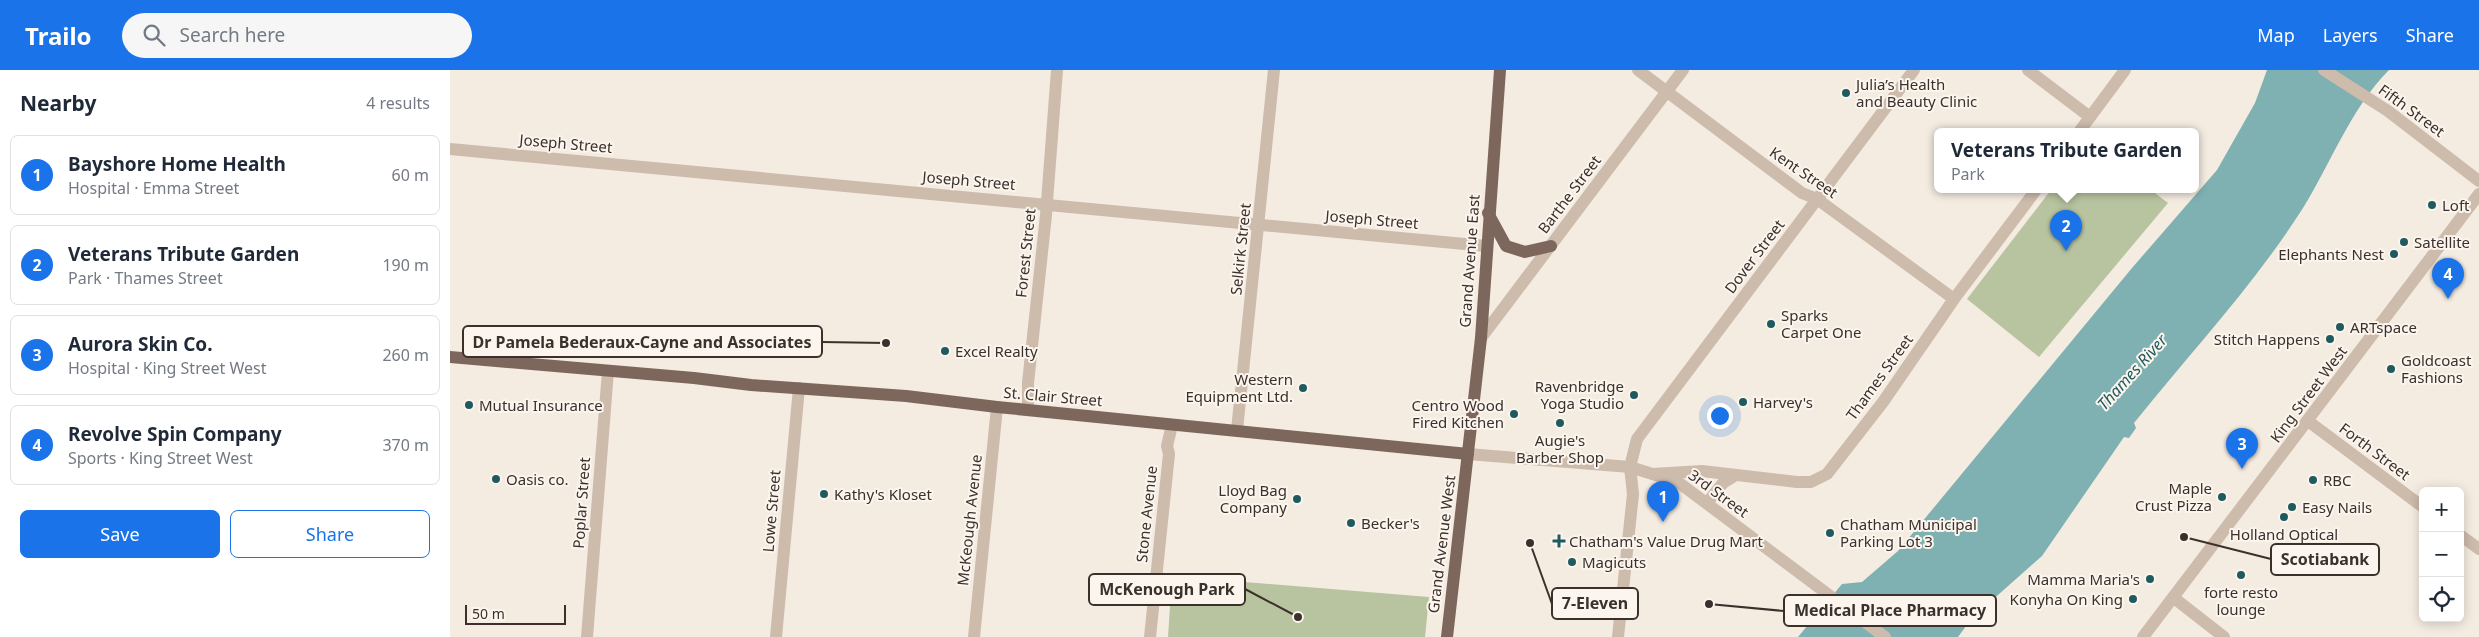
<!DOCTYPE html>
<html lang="en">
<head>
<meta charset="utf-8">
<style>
  body { margin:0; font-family:"Noto Sans",sans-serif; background:#f6f6f7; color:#1f2937 }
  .controls { position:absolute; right:15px; bottom:15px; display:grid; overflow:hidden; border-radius:8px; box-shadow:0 2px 12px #0003 }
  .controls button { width:45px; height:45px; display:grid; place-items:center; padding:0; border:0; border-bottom:1px solid #e0e1e3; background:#fff; color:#1f2937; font:25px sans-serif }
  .scale { position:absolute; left:15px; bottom:12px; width:101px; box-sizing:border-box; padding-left:5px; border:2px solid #3b302b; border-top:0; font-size:14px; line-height:18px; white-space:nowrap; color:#3b302b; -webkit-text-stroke:4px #fbf5ee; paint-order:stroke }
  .you { position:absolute; left:1269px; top:345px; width:18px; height:18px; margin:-12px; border:4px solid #fff; border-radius:50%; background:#1a73e8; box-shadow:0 0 0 8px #1a73e833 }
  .badge { display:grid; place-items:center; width:32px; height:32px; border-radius:50%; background:#1a73e8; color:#fff; font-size:16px; font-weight:700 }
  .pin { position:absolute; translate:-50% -41px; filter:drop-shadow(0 1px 2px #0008) }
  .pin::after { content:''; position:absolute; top:26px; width:18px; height:15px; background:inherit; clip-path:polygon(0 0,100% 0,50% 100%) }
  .popup { position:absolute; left:1484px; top:58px; width:265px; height:65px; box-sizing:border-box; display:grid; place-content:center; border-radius:8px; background:#fff; filter:drop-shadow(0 1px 4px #0005); font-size:16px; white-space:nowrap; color:#747a83 }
  .popup b { font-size:19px; color:#1f2937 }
  .popup::after { content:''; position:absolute; left:50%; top:100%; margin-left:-10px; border:10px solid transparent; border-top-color:#fff }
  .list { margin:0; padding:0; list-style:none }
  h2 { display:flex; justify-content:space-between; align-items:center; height:65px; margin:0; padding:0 20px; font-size:21px }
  h2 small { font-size:16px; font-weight:400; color:#747a83 }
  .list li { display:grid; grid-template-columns:32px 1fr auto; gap:15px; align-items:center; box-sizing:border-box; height:80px; margin:0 10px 10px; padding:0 10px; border:1px solid #e0e1e3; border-radius:8px }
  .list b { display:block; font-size:19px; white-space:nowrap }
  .list p { margin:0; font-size:16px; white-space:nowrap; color:#747a83 }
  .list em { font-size:16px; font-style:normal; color:#747a83 }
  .actions { display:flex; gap:10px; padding:15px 20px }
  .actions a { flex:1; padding:11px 0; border:1px solid #1a73e8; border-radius:8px; text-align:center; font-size:18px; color:#1a73e8 }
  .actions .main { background:#1a73e8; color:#fff }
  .icon { flex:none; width:28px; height:28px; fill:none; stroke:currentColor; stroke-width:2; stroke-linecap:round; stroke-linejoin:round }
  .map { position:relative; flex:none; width:2029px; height:567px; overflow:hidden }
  header { display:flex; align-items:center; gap:30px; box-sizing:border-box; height:70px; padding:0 25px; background:#1a73e8; color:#fff }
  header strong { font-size:24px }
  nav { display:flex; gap:28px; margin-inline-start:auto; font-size:18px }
  .search { width:350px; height:45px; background:#f6f6f7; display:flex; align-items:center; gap:12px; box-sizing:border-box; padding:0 18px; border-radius:28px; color:#747a83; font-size:19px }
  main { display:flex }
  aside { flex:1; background:#fff }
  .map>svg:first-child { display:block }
</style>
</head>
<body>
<header>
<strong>Trailo</strong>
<div class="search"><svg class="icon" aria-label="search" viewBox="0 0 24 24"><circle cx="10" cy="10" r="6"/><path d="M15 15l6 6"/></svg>Search here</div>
<nav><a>Map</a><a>Layers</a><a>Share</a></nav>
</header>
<main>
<aside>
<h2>Nearby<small>4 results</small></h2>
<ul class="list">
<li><span class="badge">1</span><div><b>Bayshore Home Health</b><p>Hospital · Emma Street</p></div><em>60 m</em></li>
<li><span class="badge">2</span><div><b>Veterans Tribute Garden</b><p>Park · Thames Street</p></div><em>190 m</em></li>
<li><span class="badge">3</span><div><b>Aurora Skin Co.</b><p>Hospital · King Street West</p></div><em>260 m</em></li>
<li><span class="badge">4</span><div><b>Revolve Spin Company</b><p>Sports · King Street West</p></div><em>370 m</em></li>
</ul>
<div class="actions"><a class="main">Save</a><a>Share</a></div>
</aside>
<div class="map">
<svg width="2029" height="567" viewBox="0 0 2029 567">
  <rect width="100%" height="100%" fill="#f4ebe1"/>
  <!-- green -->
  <g fill="#b8c4a0">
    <path d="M1601,120H1701L1718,133L1589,287L1517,229Z"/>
    <path d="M722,506L979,527L975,567H718Z"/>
  </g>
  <!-- water -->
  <path fill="#7fb0b2" d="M1817,0H1939C1901,38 1881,93 1853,138C1804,215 1741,282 1684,353L1686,358L1679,368L1674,367L1592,486L1522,548L1508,567H1348L1392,514L1412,512L1448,481L1682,198L1767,100L1805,33Z"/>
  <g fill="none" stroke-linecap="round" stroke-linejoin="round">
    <!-- minor -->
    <g stroke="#cdbbac" stroke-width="12">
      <path d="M1188,0L1352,123L1367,129L1504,229"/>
      <path d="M1578,0L1640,47"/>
      <path d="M1874,0L1938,41L2029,111"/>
      <path d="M1629,62L1675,0"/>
      <path d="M0,79L1036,176"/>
      <path d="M1031,268L1233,0"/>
      <path d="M578,339V313L596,145L607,0"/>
      <path d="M1858,351L1973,437"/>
      <path d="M787,360L824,0"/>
      <path d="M1018,384L1180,397L1228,412L1435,567"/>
      <path d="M1203,404L1252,401L1347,412H1361L1377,404L1433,332L1504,229L1586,120"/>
      <path d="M1257,433L1273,413L1286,405"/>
      <path d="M2010,465L2029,479"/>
      <path d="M1724,528L1774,567"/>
      <path d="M137,567L158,301"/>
      <path d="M326,567L349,318"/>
      <path d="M524,567L547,337"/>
      <path d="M700,567L719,384L717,376L722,355"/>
      <path d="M1168,567L1183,424L1180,397L1187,369L1464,0"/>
      <path d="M1693,567L2029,124"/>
    </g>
    <!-- major -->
    <g stroke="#7d675c" stroke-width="12">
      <path d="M1038,143L1056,176L1075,182L1101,176"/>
      <path d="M0,287L244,308L301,315L456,326L547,337L1018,384"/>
      <path d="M997,567L1031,268L1050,0"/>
    </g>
  </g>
  <!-- markers -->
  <g fill="#1f5a5e" stroke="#fbf5ee" stroke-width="2">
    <circle cx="1396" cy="23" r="5"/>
    <circle cx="1982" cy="135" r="5"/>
    <circle cx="1954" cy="172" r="5"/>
    <circle cx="1944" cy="184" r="5"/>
    <circle cx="1321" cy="254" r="5"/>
    <circle cx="1890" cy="257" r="5"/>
    <circle cx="1880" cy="269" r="5"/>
    <circle cx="495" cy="281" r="5"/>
    <circle cx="1941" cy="299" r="5"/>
    <circle cx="853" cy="318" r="5"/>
    <circle cx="1184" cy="325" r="5"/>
    <circle cx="1293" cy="332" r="5"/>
    <circle cx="19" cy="335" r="5"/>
    <circle cx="1064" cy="344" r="5"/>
    <circle cx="1110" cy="353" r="5"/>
    <circle cx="46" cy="409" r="5"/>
    <circle cx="1863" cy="410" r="5"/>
    <circle cx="374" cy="424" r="5"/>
    <circle cx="1772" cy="427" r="5"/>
    <circle cx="847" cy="429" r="5"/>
    <circle cx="1842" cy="437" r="5"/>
    <circle cx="1834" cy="447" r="5"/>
    <circle cx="901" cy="453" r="5"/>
    <circle cx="1380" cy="463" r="5"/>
    <path d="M1106.5 463.5h5v5h5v5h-5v5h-5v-5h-5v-5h5z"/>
    <circle cx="1122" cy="492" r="5"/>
    <circle cx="1791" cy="505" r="5"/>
    <circle cx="1700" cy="509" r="5"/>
    <circle cx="1683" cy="529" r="5"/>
  </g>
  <g text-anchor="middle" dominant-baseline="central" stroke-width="4" stroke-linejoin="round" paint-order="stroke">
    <!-- poi labels -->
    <g font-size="15" fill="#3b302b" stroke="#fbf5ee" text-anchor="start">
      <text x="1406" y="14">Julia’s Health<tspan x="1406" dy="17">and Beauty Clinic</tspan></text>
      <text x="1992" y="135">Loft</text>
      <text x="1964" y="172">Satellite</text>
      <text x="1934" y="184" text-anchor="end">Elephants Nest</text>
      <text x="1331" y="245">Sparks<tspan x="1331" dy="17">Carpet One</tspan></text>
      <text x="1900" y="257">ARTspace</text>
      <text x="1870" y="269" text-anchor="end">Stitch Happens</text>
      <text x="505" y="281">Excel Realty</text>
      <text x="1951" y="290">Goldcoast<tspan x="1951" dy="17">Fashions</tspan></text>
      <text x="843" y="309" text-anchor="end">Western<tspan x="843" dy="17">Equipment Ltd.</tspan></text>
      <text x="1174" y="316" text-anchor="end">Ravenbridge<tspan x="1174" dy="17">Yoga Studio</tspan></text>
      <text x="1303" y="332">Harvey's</text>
      <text x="29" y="335">Mutual Insurance</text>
      <text x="1054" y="335" text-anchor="end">Centro Wood<tspan x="1054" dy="17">Fired Kitchen</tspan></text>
      <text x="1110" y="370" text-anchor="middle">Augie's<tspan x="1110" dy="17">Barber Shop</tspan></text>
      <text x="56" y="409">Oasis co.</text>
      <text x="1873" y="410">RBC</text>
      <text x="1762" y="418" text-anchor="end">Maple<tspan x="1762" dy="17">Crust Pizza</tspan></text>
      <text x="837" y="420" text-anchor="end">Lloyd Bag<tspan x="837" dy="17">Company</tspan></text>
      <text x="384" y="424">Kathy's Kloset</text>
      <text x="1852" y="437">Easy Nails</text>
      <text x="911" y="453">Becker's</text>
      <text x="1390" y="454">Chatham Municipal<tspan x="1390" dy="17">Parking Lot 3</tspan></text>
      <text x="1834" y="464" text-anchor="middle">Holland Optical</text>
      <text x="1119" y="471">Chatham's Value Drug Mart</text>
      <text x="1132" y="492">Magicuts</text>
      <text x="1690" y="509" text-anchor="end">Mamma Maria's</text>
      <text x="1791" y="522" text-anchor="middle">forte resto<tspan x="1791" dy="17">lounge</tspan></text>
      <text x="1673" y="529" text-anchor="end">Konyha On King</text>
    </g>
    <!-- street labels -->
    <g font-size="15" fill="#3b302b" stroke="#fbf5ee">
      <text transform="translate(1962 40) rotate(36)">Fifth Street</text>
      <text transform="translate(116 73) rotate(5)">Joseph Street</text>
      <text transform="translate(1354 102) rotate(34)">Kent Street</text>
      <text transform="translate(519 110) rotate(5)">Joseph Street</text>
      <text transform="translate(1119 124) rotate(-53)">Barthe Street</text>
      <text transform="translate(922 149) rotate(5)">Joseph Street</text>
      <text transform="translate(790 179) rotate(-84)">Selkirk Street</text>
      <text transform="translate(575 183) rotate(-84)">Forest Street</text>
      <text transform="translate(1304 186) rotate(-53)">Dover Street</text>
      <text transform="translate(1019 191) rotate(-86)">Grand Avenue East</text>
      <text transform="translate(1429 307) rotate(-54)">Thames Street</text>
      <text transform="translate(1858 324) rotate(-53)">King Street West</text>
      <text transform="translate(603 326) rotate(5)">St. Clair Street</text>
      <text transform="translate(1925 381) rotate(37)">Forth Street</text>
      <text transform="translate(1269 423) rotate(36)">3rd Street</text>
      <text transform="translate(131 433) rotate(-86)">Poplar Street</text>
      <text transform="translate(321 441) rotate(-85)">Lowe Street</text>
      <text transform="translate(696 444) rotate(-84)">Stone Avenue</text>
      <text transform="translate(519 450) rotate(-84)">McKeough Avenue</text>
      <text transform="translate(991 474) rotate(-83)">Grand Avenue West</text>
    </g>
    <!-- water labels -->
    <g font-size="16" font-style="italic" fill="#1f5a5e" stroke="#fbf5ee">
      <text transform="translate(1682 302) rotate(-48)">Thames River</text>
    </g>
  </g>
  <!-- callouts -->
  <path fill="none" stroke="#3b302b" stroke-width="2" d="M436 273L372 272M1734 467L1821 489M848 547L795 519M1080 473L1102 534M1259 534L1334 541"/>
  <g fill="#3b302b" stroke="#fbf5ee" stroke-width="2">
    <circle cx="436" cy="273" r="5"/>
    <circle cx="1734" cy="467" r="5"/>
    <circle cx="848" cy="547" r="5"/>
    <circle cx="1080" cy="473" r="5"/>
    <circle cx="1259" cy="534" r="5"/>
  </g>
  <g fill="#fbf5ee" stroke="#3b302b" stroke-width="2">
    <rect x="13" y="256" width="359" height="31" rx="5"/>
    <rect x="1821" y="474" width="108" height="31" rx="5"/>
    <rect x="639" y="504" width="156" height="31" rx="5"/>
    <rect x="1102" y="518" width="86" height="31" rx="5"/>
    <rect x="1334" y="525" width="212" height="31" rx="5"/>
  </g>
  <g font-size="16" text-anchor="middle" font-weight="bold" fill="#3b302b">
    <text x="192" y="278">Dr Pamela Bederaux-Cayne and Associates</text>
    <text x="1875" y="495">Scotiabank</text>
    <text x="717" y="525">McKenough Park</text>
    <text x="1145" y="539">7-Eleven</text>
    <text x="1440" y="546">Medical Place Pharmacy</text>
  </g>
</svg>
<div class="controls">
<button>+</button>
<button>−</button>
<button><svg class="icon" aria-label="locate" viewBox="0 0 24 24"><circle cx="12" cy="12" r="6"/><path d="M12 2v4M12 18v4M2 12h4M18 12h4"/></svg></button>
</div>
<div class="scale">50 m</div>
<div class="you"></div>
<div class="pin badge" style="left:1213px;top:452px">1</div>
<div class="pin badge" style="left:1616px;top:181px">2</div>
<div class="popup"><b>Veterans Tribute Garden</b>Park</div>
<div class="pin badge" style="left:1792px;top:399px">3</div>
<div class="pin badge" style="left:1998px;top:229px">4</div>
</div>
</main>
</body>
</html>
